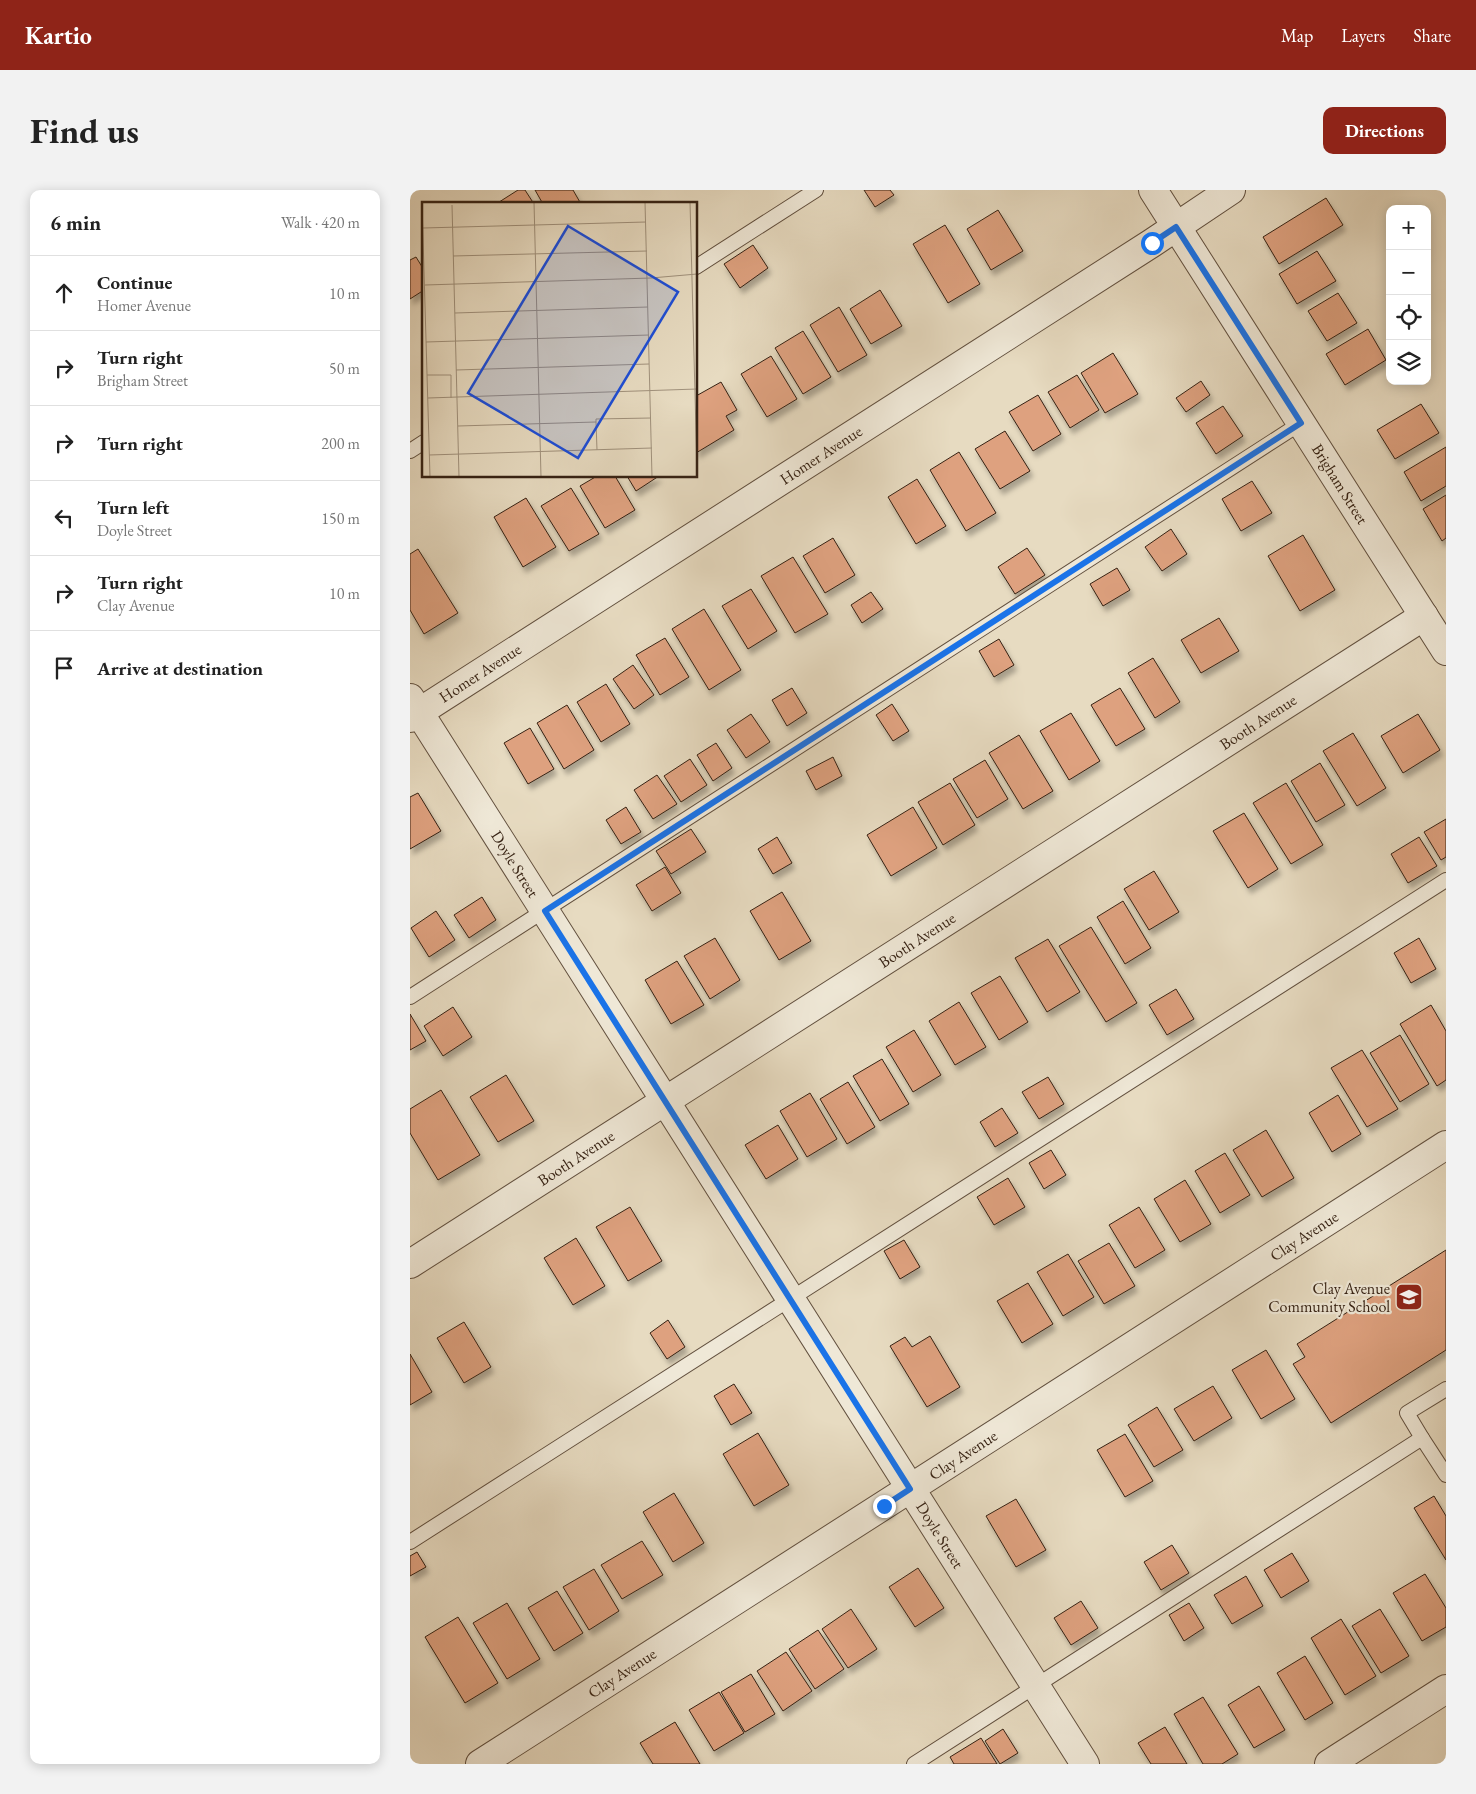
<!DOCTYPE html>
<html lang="en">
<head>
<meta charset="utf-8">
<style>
  body { margin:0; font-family:"EB Garamond",serif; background:#f2f2f2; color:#222 }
  .controls { position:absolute; right:15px; top:15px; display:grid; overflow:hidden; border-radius:10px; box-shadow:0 2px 12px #0003 }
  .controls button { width:45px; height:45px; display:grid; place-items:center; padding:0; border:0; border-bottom:1px solid #e0e0e0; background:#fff; color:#222; font:25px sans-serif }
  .stop { position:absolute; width:15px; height:15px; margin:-11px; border:4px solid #1a73e8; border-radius:50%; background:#fff }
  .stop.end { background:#1a73e8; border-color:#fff; box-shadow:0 1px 5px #0008 }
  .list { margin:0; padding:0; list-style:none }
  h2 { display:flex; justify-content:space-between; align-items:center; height:65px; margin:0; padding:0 20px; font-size:21px }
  h2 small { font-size:16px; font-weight:400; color:#767676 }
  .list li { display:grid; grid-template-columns:32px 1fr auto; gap:15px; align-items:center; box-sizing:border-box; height:75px; padding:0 20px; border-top:1px solid #e0e0e0 }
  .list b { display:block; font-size:19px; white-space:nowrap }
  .list p { margin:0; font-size:16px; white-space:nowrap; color:#767676 }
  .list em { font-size:16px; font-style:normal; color:#767676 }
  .icon { flex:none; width:28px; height:28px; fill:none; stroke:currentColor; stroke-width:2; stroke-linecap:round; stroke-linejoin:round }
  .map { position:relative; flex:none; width:1036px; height:1574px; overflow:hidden; border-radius:10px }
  header { display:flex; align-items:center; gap:30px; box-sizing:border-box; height:70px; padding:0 25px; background:#8f2418; color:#fff }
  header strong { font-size:24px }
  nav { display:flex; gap:28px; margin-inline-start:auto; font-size:18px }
  .intro { display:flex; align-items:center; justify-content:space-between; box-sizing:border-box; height:120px; padding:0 30px }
  h1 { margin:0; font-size:35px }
  .button { padding:12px 22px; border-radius:10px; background:#8f2418; color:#fff; font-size:18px; font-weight:700 }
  main { display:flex; gap:30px; padding:0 30px }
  aside { flex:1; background:#fff; border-radius:10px; box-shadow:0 2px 12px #0003 }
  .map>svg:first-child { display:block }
</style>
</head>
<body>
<header>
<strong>Kartio</strong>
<nav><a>Map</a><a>Layers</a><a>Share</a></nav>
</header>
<div class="intro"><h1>Find us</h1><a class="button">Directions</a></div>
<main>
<aside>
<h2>6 min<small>Walk · 420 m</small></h2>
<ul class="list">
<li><svg class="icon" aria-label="ahead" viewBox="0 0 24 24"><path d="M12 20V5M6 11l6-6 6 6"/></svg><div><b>Continue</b><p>Homer Avenue</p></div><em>10 m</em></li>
<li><svg class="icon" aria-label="right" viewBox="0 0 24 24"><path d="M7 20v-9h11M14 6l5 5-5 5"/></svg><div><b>Turn right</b><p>Brigham Street</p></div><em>50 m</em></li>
<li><svg class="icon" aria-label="right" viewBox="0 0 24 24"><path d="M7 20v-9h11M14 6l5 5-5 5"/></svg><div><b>Turn right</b></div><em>200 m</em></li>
<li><svg class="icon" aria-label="left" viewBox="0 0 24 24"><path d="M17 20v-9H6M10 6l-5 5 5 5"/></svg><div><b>Turn left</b><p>Doyle Street</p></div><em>150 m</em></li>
<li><svg class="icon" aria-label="right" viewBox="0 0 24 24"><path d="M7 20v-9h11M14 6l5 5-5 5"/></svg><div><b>Turn right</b><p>Clay Avenue</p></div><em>10 m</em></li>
<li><svg class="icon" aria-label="arrive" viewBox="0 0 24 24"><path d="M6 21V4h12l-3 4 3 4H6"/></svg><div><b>Arrive at destination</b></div></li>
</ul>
</aside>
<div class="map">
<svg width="1036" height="1574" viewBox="0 0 1036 1574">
  <defs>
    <filter id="shadow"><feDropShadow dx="3" dy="5.5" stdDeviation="2.5" flood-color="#0004"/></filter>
  </defs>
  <rect width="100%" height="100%" fill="#e7dbc1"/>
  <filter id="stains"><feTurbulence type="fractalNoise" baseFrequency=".004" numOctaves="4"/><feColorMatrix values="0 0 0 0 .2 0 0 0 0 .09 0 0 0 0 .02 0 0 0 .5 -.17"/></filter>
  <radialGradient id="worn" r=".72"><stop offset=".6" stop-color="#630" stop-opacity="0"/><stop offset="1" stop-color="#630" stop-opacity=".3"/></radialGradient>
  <!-- building -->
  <g fill="#dea17f" stroke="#362214" filter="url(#shadow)">
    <path d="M108,0H115L124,14H86Z"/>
    <path d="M125,0H163L171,14H133Z"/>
    <path d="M454,0H480L484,5L465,17Z"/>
    <path d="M916,8L933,35L869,74L853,47Z"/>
    <path d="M588,20L613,61L581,80L557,39Z"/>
    <path d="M535,35L570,94L538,113L503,54Z"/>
    <path d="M343,55L358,78L330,98L314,74Z"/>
    <path d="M907,61L926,91L887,114L869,84Z"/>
    <path d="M6,67L14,80V100L0,109V70Z"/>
    <path d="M470,100L492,136L461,154L440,119Z"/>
    <path d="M928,103L947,133L917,151L898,121Z"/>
    <path d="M429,117L457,165L428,182L400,135Z"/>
    <path d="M958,139L976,170L935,195L916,164Z"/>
    <path d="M393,141L421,187L393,204L365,158Z"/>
    <path d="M703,163L728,204L695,223L671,183Z"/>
    <path d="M361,166L387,209L357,227L331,184Z"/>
    <path d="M667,185L689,220L660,238L638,202Z"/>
    <path d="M791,191L800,205L776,222L766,208Z"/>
    <path d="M311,192L327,220L316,226L324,240L286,263V206Z"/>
    <path d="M628,205L651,244L623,261L599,222Z"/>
    <path d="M1011,214L1029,243L985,269L967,240Z"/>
    <path d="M813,216L833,246L806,264L786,233Z"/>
    <path d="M595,241L620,281L590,299L565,259Z"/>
    <path d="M1036,257V296L1011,311L994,282Z"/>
    <path d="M549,262L586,323L556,341L520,280Z"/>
    <path d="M187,286H205L225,320L195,338L170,296Z"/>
    <path d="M217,286H249L226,301Z"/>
    <path d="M507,289L536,336L506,354L478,307Z"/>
    <path d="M842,291L862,323L831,341L812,309Z"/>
    <path d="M161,298L189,344L159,361L131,316Z"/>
    <path d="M1036,305V348L1032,351L1013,319Z"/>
    <path d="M116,308L146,357L113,377L84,327Z"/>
    <path d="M761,339L777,364L752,381L735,357Z"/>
    <path d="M893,345L925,400L890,421L858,366Z"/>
    <path d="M423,348L445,385L415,403L393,366Z"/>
    <path d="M617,358L635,385L605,404L588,377Z"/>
    <path d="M8,359L48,423L14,444L0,420V364Z"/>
    <path d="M383,367L418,424L385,443L351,386Z"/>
    <path d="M707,378L720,400L693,416L680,394Z"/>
    <path d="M341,399L367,441L338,459L312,416Z"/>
    <path d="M461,402L473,419L452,433L441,415Z"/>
    <path d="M294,419L331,480L299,500L262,439Z"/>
    <path d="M809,428L829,461L791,483L771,450Z"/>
    <path d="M255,448L279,487L250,505L226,465Z"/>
    <path d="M589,449L604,475L584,487L569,461Z"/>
    <path d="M743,468L770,512L745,528L718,483Z"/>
    <path d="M223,475L244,505L224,519L203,489Z"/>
    <path d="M196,494L220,534L191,552L167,512Z"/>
    <path d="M382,498L397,523L377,536L362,510Z"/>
    <path d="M710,498L735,539L706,556L681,515Z"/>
    <path d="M482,514L499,541L483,551L466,525Z"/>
    <path d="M157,515L184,560L154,579L127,533Z"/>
    <path d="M661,523L690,571L659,590L630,541Z"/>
    <path d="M341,524L360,552L336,568L317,540Z"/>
    <path d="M1008,524L1030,560L993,583L971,546Z"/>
    <path d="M120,538L144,579L118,594L94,553Z"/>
    <path d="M943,543L976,598L947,616L913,561Z"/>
    <path d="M609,545L643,601L613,619L579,563Z"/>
    <path d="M306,553L322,578L303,591L287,565Z"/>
    <path d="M423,567L432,586L406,600L396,581Z"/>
    <path d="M280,569L297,595L271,612L254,586Z"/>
    <path d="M575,570L598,609L567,628L543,589Z"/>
    <path d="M910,573L935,615L906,632L881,591Z"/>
    <path d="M247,585L267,614L243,629L224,600Z"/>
    <path d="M540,593L565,635L533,655L508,612Z"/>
    <path d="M876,593L913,655L881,674L843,613Z"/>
    <path d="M8,603L31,641L0,659V607Z"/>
    <path d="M216,617L231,642L211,654L196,630Z"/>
    <path d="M503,617L527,658L481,686L457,645Z"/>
    <path d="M834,623L868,679L838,698L803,641Z"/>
    <path d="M1036,629V667L1031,670L1014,642Z"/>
    <path d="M281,639L296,662L261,684L246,661Z"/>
    <path d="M367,647L382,673L363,684L348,659Z"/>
    <path d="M1009,647L1027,676L998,693L981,664Z"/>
    <path d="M255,677L271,703L242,721L226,695Z"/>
    <path d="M744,681L769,722L739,740L714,699Z"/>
    <path d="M372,702L401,751L369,770L340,721Z"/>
    <path d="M72,707L86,730L59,748L44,725Z"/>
    <path d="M713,711L741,758L715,774L687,727Z"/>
    <path d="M26,721L45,750L19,767L1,738Z"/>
    <path d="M681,737L727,813L696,832L649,756Z"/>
    <path d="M305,748L330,790L300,809L274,766Z"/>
    <path d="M1009,748L1026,779L1001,793L984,763Z"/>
    <path d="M638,749L670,802L637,822L605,768Z"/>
    <path d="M267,771L294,815L261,834L235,790Z"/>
    <path d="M590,786L618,832L589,850L561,803Z"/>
    <path d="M766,799L784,829L757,845L739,815Z"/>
    <path d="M549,812L576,857L545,875L519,831Z"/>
    <path d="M1021,815L1036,841V890L1027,896L990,834Z"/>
    <path d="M43,817L62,847L33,866L14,836Z"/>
    <path d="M0,824L16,851L0,860Z"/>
    <path d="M504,840L531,885L503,902L476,857Z"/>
    <path d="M990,845L1019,894L990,912L960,863Z"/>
    <path d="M952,860L988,919L957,937L921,878Z"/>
    <path d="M472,869L499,914L470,931L443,886Z"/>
    <path d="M96,885L124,931L88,952L60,907Z"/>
    <path d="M638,887L654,914L629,929L612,902Z"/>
    <path d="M438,892L465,937L437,954L410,909Z"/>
    <path d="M31,900L70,965L28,990L0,943V919Z"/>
    <path d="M400,903L427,949L397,967L370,921Z"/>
    <path d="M928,905L951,944L922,962L899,923Z"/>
    <path d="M592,918L608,943L585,957L570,932Z"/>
    <path d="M368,935L388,969L356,989L335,955Z"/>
    <path d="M856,940L884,988L852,1007L823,960Z"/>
    <path d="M641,960L656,985L634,999L619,973Z"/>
    <path d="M815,963L840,1005L810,1023L785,981Z"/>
    <path d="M598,988L615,1017L584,1035L567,1007Z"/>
    <path d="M775,990L801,1034L770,1052L744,1009Z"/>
    <path d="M220,1017L252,1071L218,1091L186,1037Z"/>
    <path d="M729,1017L755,1060L725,1078L699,1035Z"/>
    <path d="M166,1048L195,1096L163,1115L134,1068Z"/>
    <path d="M494,1050L510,1077L490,1089L474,1061Z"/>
    <path d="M699,1053L725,1096L694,1114L668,1071Z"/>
    <path d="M1036,1060V1160L921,1233L883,1174L895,1167L887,1154Z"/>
    <path d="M658,1064L684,1107L653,1126L627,1082Z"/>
    <path d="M618,1093L643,1134L612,1153L587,1111Z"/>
    <path d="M258,1130L275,1157L257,1169L240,1143Z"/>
    <path d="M54,1132L81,1177L54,1193L27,1148Z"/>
    <path d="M520,1146L550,1197L517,1217L480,1156L495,1147L502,1157Z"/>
    <path d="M856,1160L885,1209L851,1229L822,1180Z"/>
    <path d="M0,1164L22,1202L0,1215Z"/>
    <path d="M324,1194L342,1223L321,1235L304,1206Z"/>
    <path d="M803,1196L822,1228L784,1251L764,1219Z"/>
    <path d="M747,1217L773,1260L744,1277L718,1235Z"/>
    <path d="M348,1243L379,1295L344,1316L313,1264Z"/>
    <path d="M715,1244L743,1291L715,1307L687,1260Z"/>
    <path d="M264,1303L294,1353L263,1372L233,1322Z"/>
    <path d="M1024,1306L1036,1326V1370L1004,1318Z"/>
    <path d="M606,1309L636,1360L606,1377L576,1326Z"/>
    <path d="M232,1351L253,1385L212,1409L191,1375Z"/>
    <path d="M762,1355L779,1383L751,1400L734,1372Z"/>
    <path d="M7,1362L16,1377L0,1386V1366Z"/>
    <path d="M882,1363L899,1391L871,1408L854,1380Z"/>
    <path d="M508,1378L534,1418L505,1437L479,1397Z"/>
    <path d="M184,1379L209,1421L179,1440L153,1397Z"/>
    <path d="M1015,1384L1036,1418V1437L1012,1451L983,1403Z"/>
    <path d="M836,1386L853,1416L822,1434L804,1405Z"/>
    <path d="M147,1401L173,1443L144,1461L118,1418Z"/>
    <path d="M671,1411L688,1438L661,1455L644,1428Z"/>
    <path d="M97,1413L130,1469L97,1489L63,1433Z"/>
    <path d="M779,1413L794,1438L774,1451L759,1425Z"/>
    <path d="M441,1419L467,1459L438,1478L412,1439Z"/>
    <path d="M970,1419L999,1466L971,1483L942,1436Z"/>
    <path d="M48,1427L88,1493L55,1513L15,1447Z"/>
    <path d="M931,1429L966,1486L935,1505L901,1448Z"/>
    <path d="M408,1440L434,1479L405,1499L379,1459Z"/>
    <path d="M376,1462L402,1501L373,1521L347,1481Z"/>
    <path d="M895,1466L923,1513L895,1530L867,1483Z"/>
    <path d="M341,1484L365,1524L335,1542L311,1502Z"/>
    <path d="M849,1496L875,1540L844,1558L818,1515Z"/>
    <path d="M309,1502L334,1543L304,1561L279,1520Z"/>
    <path d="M793,1507L828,1564L812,1574H793L764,1524Z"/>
    <path d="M265,1532L290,1574H243L230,1553Z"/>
    <path d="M755,1537L777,1574H741L728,1553Z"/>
    <path d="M593,1539L608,1563L590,1574L575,1551Z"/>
    <path d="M571,1548L587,1574H544L540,1567Z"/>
  </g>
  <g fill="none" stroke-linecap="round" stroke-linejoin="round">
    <!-- service casing -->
    <g stroke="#62503f" stroke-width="16">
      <g id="service">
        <path d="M286,77L406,0"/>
        <path d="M0,261L14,252"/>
        <path d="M0,807L891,233"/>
        <path d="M1012,1248L997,1223L1036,1199"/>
        <path d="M0,1352L1036,690"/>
        <path d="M504,1574L1012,1248L1036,1285"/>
      </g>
    </g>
    <!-- minor casing -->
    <g stroke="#62503f" stroke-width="30">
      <g id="minor">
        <path d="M743,0L1036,461"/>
        <path d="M0,508L675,1574"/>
        <path d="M0,528L742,53L821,0"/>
        <path d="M0,1074L1014,426"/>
        <path d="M70,1574L1036,955"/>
        <path d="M919,1574L1036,1499"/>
      </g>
    </g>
    <!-- service -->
    <use href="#service" stroke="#efe8d7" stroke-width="14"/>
    <!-- minor -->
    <use href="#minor" stroke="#efe8d7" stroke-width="28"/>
  </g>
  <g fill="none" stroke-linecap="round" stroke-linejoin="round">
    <!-- route -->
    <path stroke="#1a73e8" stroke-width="6" d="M474,1316L500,1299L135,721L891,233L766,37L742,53"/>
  </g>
  <!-- icons -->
  <defs>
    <g id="school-square" transform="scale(1.4375)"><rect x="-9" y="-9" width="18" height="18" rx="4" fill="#8f2418" stroke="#efe8d7"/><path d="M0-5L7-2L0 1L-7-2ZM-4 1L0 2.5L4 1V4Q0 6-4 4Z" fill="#fff"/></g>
  </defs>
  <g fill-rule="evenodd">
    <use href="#school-square" x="999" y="1107"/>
  </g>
  <g text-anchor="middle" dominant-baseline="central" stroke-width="4.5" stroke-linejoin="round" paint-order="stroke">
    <!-- street labels -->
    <g font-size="16" fill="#362214" stroke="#efe8d7">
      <text transform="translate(411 265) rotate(-33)">Homer Avenue</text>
      <text transform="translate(930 294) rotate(58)">Brigham Street</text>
      <text transform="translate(70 483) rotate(-33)">Homer Avenue</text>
      <text transform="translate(848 532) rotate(-33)">Booth Avenue</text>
      <text transform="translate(105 674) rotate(58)">Doyle Street</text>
      <text transform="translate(507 750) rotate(-33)">Booth Avenue</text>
      <text transform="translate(166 968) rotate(-33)">Booth Avenue</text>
      <text transform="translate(894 1046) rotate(-33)">Clay Avenue</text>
      <text transform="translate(553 1265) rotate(-33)">Clay Avenue</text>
      <text transform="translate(530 1345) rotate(58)">Doyle Street</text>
      <text transform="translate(212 1483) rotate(-33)">Clay Avenue</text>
    </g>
    <!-- poi labels -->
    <g font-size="16" fill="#362214" stroke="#efe8d7" text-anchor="end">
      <text x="980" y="1098">Clay Avenue<tspan x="980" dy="18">Community School</tspan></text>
    </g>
  </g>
  <!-- overview -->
  <g transform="translate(12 12)">
    <rect width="275" height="275" fill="#e7dbc1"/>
    <path fill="none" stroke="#a0917c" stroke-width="1" d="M0,0L8,275M112,0L119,275M223,0L230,275M268,0L275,269M30,3L37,275M1,26L224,20M31,54L225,49M3,83L229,76L275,72M33,111L226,105M4,140L227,133M34,168L227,162M5,173H29V196M6,196L275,187M174,220V217L229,216M36,224L174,220L175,248M7,253L230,246"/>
    <path fill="#1d4ed8" fill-opacity="0.15" stroke="#1d4ed8" stroke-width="2.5" d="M146,24L256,90L156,256L46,191Z"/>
    <rect width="275" height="275" fill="none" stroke="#362214" stroke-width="2.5"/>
  </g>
  <rect width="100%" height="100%" filter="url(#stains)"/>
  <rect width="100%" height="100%" fill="url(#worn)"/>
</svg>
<div class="controls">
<button>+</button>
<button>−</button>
<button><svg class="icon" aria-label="locate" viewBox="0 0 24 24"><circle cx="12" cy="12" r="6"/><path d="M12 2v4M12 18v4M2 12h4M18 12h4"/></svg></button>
<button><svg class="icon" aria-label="layers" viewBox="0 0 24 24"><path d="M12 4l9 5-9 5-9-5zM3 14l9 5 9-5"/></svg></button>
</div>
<div class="stop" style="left:742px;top:53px"></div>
<div class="stop end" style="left:474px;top:1316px"></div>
</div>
</main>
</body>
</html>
